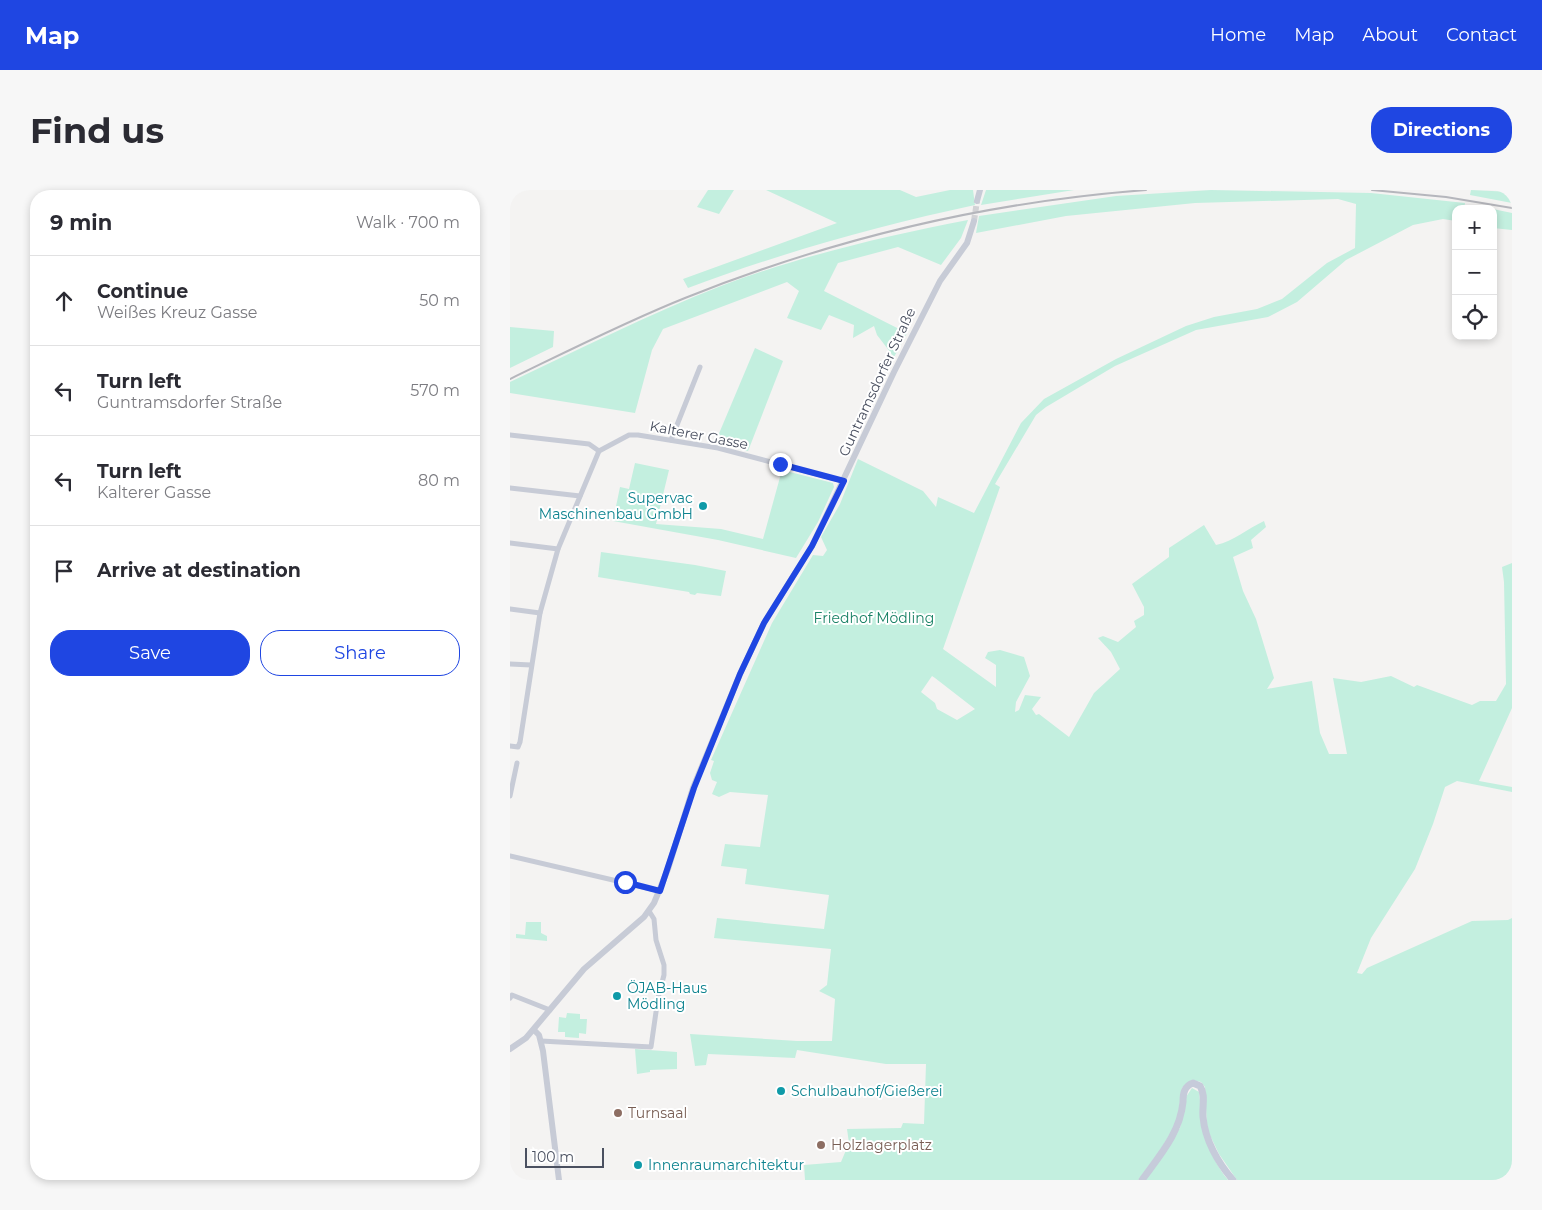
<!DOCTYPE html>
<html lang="en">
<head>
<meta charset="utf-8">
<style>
  body { margin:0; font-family:Montserrat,sans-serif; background:#f7f7f7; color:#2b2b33 }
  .controls { position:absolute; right:15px; top:15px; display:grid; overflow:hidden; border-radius:10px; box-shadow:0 2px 8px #0003 }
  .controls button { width:45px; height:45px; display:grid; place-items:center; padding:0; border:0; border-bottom:1px solid #e1e1e2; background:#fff; color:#2b2b33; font:25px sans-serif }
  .scale { position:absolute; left:15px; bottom:12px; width:79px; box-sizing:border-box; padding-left:5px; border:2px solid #4a5060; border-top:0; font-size:14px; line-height:18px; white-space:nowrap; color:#4a5060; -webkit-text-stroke:4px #fff; paint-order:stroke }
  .stop { position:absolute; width:15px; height:15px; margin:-11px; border:4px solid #1f46e2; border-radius:50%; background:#fff }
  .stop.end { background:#1f46e2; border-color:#fff; box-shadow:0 1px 5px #0008 }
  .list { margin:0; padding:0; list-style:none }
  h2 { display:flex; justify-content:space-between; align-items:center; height:65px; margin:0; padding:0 20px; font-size:21px }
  h2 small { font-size:16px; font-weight:400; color:#7c7c81 }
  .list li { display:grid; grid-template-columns:32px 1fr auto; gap:15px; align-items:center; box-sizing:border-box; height:90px; padding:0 20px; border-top:1px solid #e1e1e2 }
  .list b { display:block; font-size:19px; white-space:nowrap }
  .list p { margin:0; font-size:16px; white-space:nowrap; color:#7c7c81 }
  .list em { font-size:16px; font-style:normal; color:#7c7c81 }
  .actions { display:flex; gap:10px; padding:15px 20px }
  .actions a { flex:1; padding:11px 0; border:1px solid #1f46e2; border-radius:20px; text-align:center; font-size:18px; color:#1f46e2 }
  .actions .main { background:#1f46e2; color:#fff }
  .icon { flex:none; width:28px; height:28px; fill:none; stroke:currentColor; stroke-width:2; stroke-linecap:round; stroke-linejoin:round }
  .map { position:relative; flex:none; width:1002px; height:990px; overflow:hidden; border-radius:20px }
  header { display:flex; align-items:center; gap:30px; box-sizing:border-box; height:70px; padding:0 25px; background:#1f46e2; color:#fff }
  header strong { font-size:24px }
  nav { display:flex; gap:28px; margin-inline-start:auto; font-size:18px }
  .intro { display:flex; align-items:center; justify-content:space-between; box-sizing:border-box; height:120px; padding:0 30px }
  h1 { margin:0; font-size:35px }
  .button { padding:12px 22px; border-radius:20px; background:#1f46e2; color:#fff; font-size:18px; font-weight:700 }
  main { display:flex; gap:30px; padding:0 30px }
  aside { flex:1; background:#fff; border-radius:20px; box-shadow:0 2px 8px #0003 }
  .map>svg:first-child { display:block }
</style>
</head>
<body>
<header>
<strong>Map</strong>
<nav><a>Home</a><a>Map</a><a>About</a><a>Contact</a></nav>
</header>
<div class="intro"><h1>Find us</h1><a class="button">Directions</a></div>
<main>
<aside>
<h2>9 min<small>Walk · 700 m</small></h2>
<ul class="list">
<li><svg class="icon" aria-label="ahead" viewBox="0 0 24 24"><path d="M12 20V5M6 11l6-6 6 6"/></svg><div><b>Continue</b><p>Weißes Kreuz Gasse</p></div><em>50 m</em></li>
<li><svg class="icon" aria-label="left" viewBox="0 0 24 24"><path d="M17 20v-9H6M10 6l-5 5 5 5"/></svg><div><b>Turn left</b><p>Guntramsdorfer Straße</p></div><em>570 m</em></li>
<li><svg class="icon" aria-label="left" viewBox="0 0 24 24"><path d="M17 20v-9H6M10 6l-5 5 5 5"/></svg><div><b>Turn left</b><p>Kalterer Gasse</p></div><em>80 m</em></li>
<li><svg class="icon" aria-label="arrive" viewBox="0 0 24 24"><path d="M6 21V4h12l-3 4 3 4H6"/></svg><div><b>Arrive at destination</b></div></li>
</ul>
<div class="actions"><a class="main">Save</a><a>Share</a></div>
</aside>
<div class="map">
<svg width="1002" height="990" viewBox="0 0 1002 990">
  <rect width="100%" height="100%" fill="#f4f3f2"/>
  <!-- green -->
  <g fill="#c3efdf" fill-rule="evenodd">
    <path d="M198,0H224L209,24L187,17Z"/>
    <path d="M256,0H390L406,7L440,0H463L465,15C367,36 271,63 178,98L173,89L327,33Z"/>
    <path d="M476,0H564L471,15Z"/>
    <path d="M701,0L861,3L955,13L954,19H946V31L933,29L903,35L836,70L787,112L758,127L686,140L605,176L536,217L526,225L485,294L490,297L433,459L486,497V475L475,468L478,462L490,460L514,467L520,486L506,512L505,522L509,520L515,505L531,507L522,519L526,525L529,524L559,547L584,503L610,479L601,462L588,448L593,446L608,452L626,437L624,431L634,425V417L622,394L659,367V358L694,335L706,355C724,351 737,339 754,331L756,337L741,350L743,358L723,367L733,401L746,429L764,488L757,499L802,491L810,543L819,564H837L823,488L851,492L881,486L904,497L907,495L962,515L970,511H986L996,494L994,392L992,377L1002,373V518L969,591L1002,597V602L947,591L935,597L923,634L905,679L861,748L847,783L852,784L857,778L962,731L998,730L1002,728V990H727L709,964L697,939L695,897L691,892L682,890L672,898L667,933L647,965L628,990H295L294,975L331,972L339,953L337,939L391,938L393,933L414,934L416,874H376L287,860L285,868L198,864L196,875L185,876L180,844L287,851H322L325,809L309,801L317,795L321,759L204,748L207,728L314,739L319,705L235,694L237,679L211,676L215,654L250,657L258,605L220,602L209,607L202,604L207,592L202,590L200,583L204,571L201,570L262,433L303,365L313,366L317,360L311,347L330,314L348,269L413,301L426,317L428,307L464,323L511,233L534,209L606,169L676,136L704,127L747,119L772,109L817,73L845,58L846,14L828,9L685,13L556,26L466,43L469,26L606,6ZM422,486L425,488L465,519L447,530L427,519L425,513L411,502Z"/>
    <path d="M961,0L1002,2V13L960,5Z"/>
    <path d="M983,19L1002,23V40L983,38Z"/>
    <path d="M458,30L451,48L431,75L388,57L328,73L314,101L397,143L384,167L367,145L364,136L343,148L344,135L319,125L311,140L277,128L289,101L277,92L153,139L142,160L125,223L0,203V192C70,159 139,124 211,96C290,66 375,46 458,30Z"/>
    <path d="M0,137L44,141L43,157L0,178Z"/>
    <path d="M245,158L273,171L240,256L238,261L205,253Z"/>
    <path d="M125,273L159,280L146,334L211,339L253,349L272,280L323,293L324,297L308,332L286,368L208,350L103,331L110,297L119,299Z"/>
    <path d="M91,362L185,375L216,381L211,406L187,403L185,405L180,404L179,402L88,387Z"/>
    <path d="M16,732H31V743L37,746V751L6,748V744L15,745Z"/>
    <path d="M57,823L70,824V829H77L76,844L69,843V848L55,847V842H48L49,827L56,828Z"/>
    <path d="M125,859L167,862V879L140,880V882L127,884Z"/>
    <path d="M682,898L689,902C693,936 696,963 718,990H635L670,938L676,907Z"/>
  </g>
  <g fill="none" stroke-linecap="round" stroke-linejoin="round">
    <!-- tertiary-tunnel -->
    <path stroke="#d2d2d5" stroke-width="6" stroke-dasharray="6 3" stroke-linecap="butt" d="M464,31L467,11"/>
    <!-- minor -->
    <g stroke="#c7cbd6" stroke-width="5">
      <path d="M0,245L79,254L89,261"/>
      <path d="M161,250L190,177"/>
      <path d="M0,298L70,306"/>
      <path d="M0,353L48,359"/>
      <path d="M0,419L30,423"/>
      <path d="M0,474L21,475"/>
      <path d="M0,556L8,557L10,552L30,423L48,359L89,261L119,245H128L208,258L333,291"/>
      <path d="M0,606L7,573"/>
      <path d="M0,666L150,701"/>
      <path d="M0,808L2,805L40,820"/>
      <path d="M31,851L141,857L148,808L154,785V775L146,750L144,729L139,721"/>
    </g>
    <!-- tertiary -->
    <g stroke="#c7cbd6" stroke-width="6">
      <path d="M0,5L4,0"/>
      <path d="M467,11L470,0"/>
      <path d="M24,840L29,845L33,861L49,990"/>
      <path d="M0,859L16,848L74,779L134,727L144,713L158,679L183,598L230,484L254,433L302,356L384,182L430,91L457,53L464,31"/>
    </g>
    <!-- secondary -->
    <path stroke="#c6cbda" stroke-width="7" d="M632,990C650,965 670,943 673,912C673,904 674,896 683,893L690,896C696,905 692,916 693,927C695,950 708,973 723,990"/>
    <!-- rail -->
    <g stroke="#b5b6bc" stroke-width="2">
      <path d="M862,0L936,7L1002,18"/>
      <path d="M0,189C58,161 115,132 175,108C322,49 478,12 636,0"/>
    </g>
  </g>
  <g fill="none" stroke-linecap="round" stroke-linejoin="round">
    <!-- route -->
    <path stroke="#1f46e2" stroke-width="6" d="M115,692L150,701L184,598L230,484L254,433L302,356L334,291L270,274"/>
  </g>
  <!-- markers -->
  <g fill="#0f9aa8" stroke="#fff" stroke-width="2">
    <circle cx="193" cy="316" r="5"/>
    <circle cx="107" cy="806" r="5"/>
    <circle cx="271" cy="901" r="5"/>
    <circle cx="128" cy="975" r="5"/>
  </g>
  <g fill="#8d6e63" stroke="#fff" stroke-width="2">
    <circle cx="108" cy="923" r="5"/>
    <circle cx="311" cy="955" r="5"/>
  </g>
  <g text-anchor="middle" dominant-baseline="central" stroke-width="4" stroke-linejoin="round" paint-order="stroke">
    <!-- street labels -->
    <g font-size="14" fill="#4a5060" stroke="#fff">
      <text transform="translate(367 192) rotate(-65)">Guntramsdorfer Straße</text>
      <text transform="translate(189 245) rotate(11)">Kalterer Gasse</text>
    </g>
    <!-- culture labels -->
    <g font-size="14" fill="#0d838f" stroke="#fff" text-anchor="start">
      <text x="183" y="308" text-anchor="end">Supervac<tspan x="183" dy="16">Maschinenbau GmbH</tspan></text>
      <text x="117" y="798">ÖJAB-Haus<tspan x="117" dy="16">Mödling</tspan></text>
      <text x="281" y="901">Schulbauhof/Gießerei</text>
      <text x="138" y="975">Innenraumarchitektur</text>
    </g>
    <!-- park labels -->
    <g font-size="14" fill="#1a8266" stroke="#fff">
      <text x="364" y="428">Friedhof Mödling</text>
    </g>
    <!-- education labels -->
    <g font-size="14" fill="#785e54" stroke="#fff" text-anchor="start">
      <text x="118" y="923">Turnsaal</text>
      <text x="321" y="955">Holzlagerplatz</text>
    </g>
  </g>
</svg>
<div class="controls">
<button>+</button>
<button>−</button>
<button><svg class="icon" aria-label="locate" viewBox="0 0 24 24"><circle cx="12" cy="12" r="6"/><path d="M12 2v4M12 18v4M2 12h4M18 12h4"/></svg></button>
</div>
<div class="scale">100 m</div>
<div class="stop" style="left:115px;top:692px"></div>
<div class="stop end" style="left:270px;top:274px"></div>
</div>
</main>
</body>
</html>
